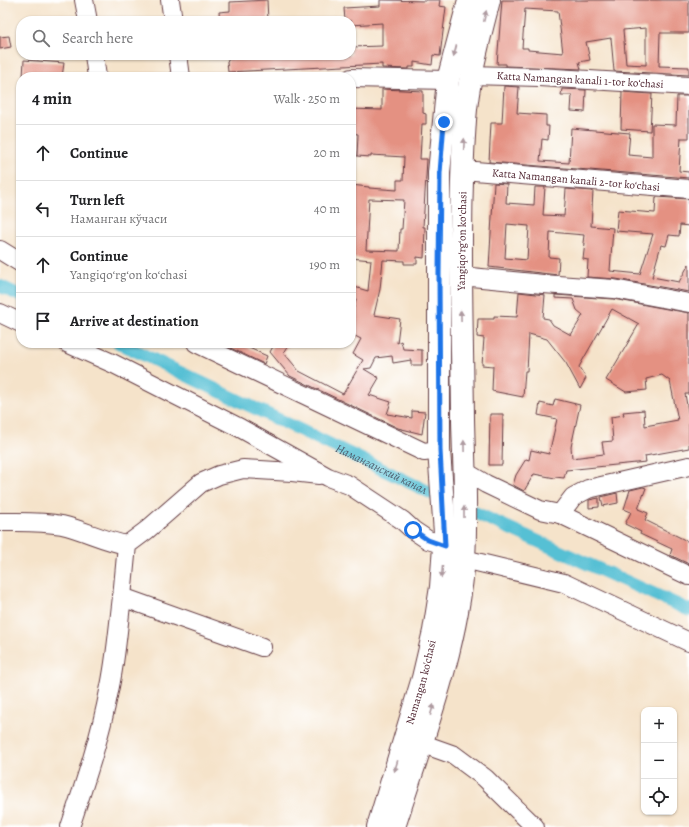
<!DOCTYPE html>
<html lang="en">
<head>
<meta charset="utf-8">
<style>
  body { margin:0; font-family:Alegreya,serif; background:#f6f6f6; color:#202124 }
  .controls { position:absolute; right:12px; bottom:12px; display:grid; overflow:hidden; border-radius:8px; box-shadow:0 1px 3px #0004 }
  .controls button { width:36px; height:36px; display:grid; place-items:center; padding:0; border:0; border-bottom:1px solid #e0e0e0; background:#fff; color:#202124; font:20px sans-serif }
  .stop { position:absolute; width:12px; height:12px; margin:-9px; border:3px solid #1a73e8; border-radius:50%; background:#fff }
  .stop.end { background:#1a73e8; border-color:#fff; box-shadow:0 1px 4px #0008 }
  .list { margin:0; padding:0; list-style:none }
  h2 { display:flex; justify-content:space-between; align-items:center; height:52px; margin:0; padding:0 16px; font-size:17px }
  h2 small { font-size:13px; font-weight:400; color:#757577 }
  .list li { display:grid; grid-template-columns:26px 1fr auto; gap:12px; align-items:center; box-sizing:border-box; height:56px; padding:0 16px; border-top:1px solid #e0e0e0 }
  .list b { display:block; font-size:15px; white-space:nowrap }
  .list p { margin:0; font-size:13px; white-space:nowrap; color:#757577 }
  .list em { font-size:13px; font-style:normal; color:#757577 }
  .icon { flex:none; width:22px; height:22px; fill:none; stroke:currentColor; stroke-width:2; stroke-linecap:round; stroke-linejoin:round }
  .map { position:relative; flex:none; width:689px; height:827px; overflow:hidden }
  .search { position:absolute; background:#fff; box-shadow:0 1px 3px #0004; left:16px; top:16px; width:340px; height:44px; display:flex; align-items:center; gap:10px; box-sizing:border-box; padding:0 14px; border-radius:16px; color:#757577; font-size:15px }
  .panel { position:absolute; background:#fff; box-shadow:0 1px 3px #0004; left:16px; top:72px; width:340px; height:276px; border-radius:16px }
  .map>svg:first-child { display:block }
</style>
</head>
<body>
<div class="map">
<svg width="689" height="827" viewBox="0 0 689 827">
  <rect width="100%" height="100%" fill="#fff"/>
  <filter id="ink" filterUnits="userSpaceOnUse"><feTurbulence type="fractalNoise" baseFrequency=".025" numOctaves="2"/><feDisplacementMap in="SourceGraphic" scale="8" xChannelSelector="R" yChannelSelector="G"/><feConvolveMatrix kernelMatrix="1 2 1 2 8 2 1 2 1" color-interpolation-filters="sRGB"/></filter>
  <filter id="wash" filterUnits="userSpaceOnUse"><feTurbulence type="fractalNoise" baseFrequency=".012" numOctaves="4" result="noise"/><feDisplacementMap in="SourceGraphic" scale="16" xChannelSelector="R" yChannelSelector="G"/><feGaussianBlur stdDeviation="0.9" result="paint"/><feColorMatrix in="noise" values="0 0 0 0 0 0 0 0 0 0 0 0 0 0 0 0 0 1.4 0 .05"/><feComposite in="paint" operator="in"/></filter>
  <g filter="url(#wash)">
    <rect width="100%" height="100%" fill="#f5e3ca"/>
    <g fill="none" stroke-linecap="round" stroke-linejoin="round">
      <!-- canal -->
      <g stroke="#57c0d4" stroke-width="13">
        <path d="M0,286L21,296"/>
        <path id="s1" d="M119,343L423,489L689,610"/>
      </g>
    </g>
    <g id="blocks">
      <!-- building -->
      <g fill="#e49182" fill-rule="evenodd">
        <path d="M267,0L268,21H220L219,12L230,11V2Z"/>
        <path d="M380,0L426,1V0H440L439,6L446,7L440,56L433,55L432,65L414,62V67H409V69L382,68V64L228,72L227,62L228,61V59L259,57V55H280V56L351,55V47L382,46V23L351,25V21H345L344,8L380,6Z"/>
        <path d="M502,0H689V33H660L659,66L689,67V75L614,71L611,38L586,42L590,60L579,62L581,69L506,66V64H497ZM525,9L558,11L563,53L528,50V48H522ZM646,28V65L626,64L623,30Z"/>
        <path d="M9,36L11,47L0,49V37Z"/>
        <path d="M24,60L64,63L62,77H23Z"/>
        <path d="M504,86L519,87L517,113L546,115V126H549L548,140L542,139L540,161L569,163L571,128L630,133L628,155L652,157V124L676,125L677,96H689V138H681L679,171L689,172V178L489,162L491,123H502Z"/>
        <path d="M382,89L423,91V113L426,114V124H422L420,159H427L423,227H425L424,258L417,257V264H404V261L383,260L380,289L374,315L400,319L397,343L401,341L403,349L422,350V365H411V360L393,363L392,356L376,358L371,368L364,369L379,378L369,395L391,402L387,414L412,418V411L425,412L422,434L398,428L290,376L270,352L275,343H290L284,353L299,371L343,394L363,360L353,354L361,339L351,334V318L356,299L351,297V286L368,291L371,260L351,258V185L369,187V188L397,190V180H403L404,157L371,155V157L357,156L358,134L351,133V109L382,110ZM369,199L404,200L402,229H400L399,251L366,250Z"/>
        <path d="M562,89L586,90L585,112L571,111L572,95H561Z"/>
        <path d="M622,92L652,94L650,131L621,129Z"/>
        <path d="M494,183L507,184L506,203L534,205L535,187H545L543,215L564,216L566,189L593,191L591,226L613,228L610,271L640,274L653,234L616,231L618,210L655,213L656,197L689,199V226L680,225L679,236L669,235L666,246L661,245L652,277L679,282L689,264V292L616,279L587,277L588,260L583,259L585,243H583L584,235L550,232L549,257L559,258L558,275L489,267ZM507,224L529,226L527,260L505,258Z"/>
        <path d="M519,292L545,295L543,318L549,319L553,325L571,335L583,315L577,310L573,299L555,298V295L613,299L689,313V394H685L689,417V448L645,456L646,462L566,470L564,478L555,477V478L534,474L524,491L513,485L516,475L526,459L529,460L531,450L549,454L557,419L538,415L540,403L553,406L555,399L580,405L571,447L572,458L604,454L602,442L613,441L611,417L624,415L623,412L644,410L645,426L678,420L670,381L662,375L646,379L647,390L626,392L606,380L639,324L612,309L580,365L579,367L586,378L580,389L566,363L547,339L529,334L527,371H525L523,397L492,391L493,366L482,365L484,338L477,337L478,319H494V316L517,317Z"/>
        <path d="M220,343H238L267,356L264,364Z"/>
        <path d="M490,414H503L502,465H489Z"/>
        <path d="M643,487L646,488L638,509L648,513L645,520L689,542V564L670,555L672,549L640,534L641,532L625,524L631,512L624,509L630,490Z"/>
        <path d="M617,493L618,503L603,506L601,497Z"/>
        <path d="M599,498V507L589,508V500Z"/>
      </g>
    </g>
  </g>
  <g filter="url(#ink)">
    <use href="#blocks" fill-opacity="0" stroke="#643c43" stroke-width="1"/>
    <g fill="none" stroke-linecap="round" stroke-linejoin="round">
      <!-- minor casing -->
      <g stroke="#643c43" stroke-width="20">
        <g id="minor">
          <path d="M84,0L88,21"/>
          <path d="M170,0L173,21"/>
          <path d="M94,55L97,77"/>
          <path d="M178,55L181,77"/>
          <path d="M471,75L539,77L689,86"/>
          <path d="M351,78L448,80"/>
          <path d="M463,170L689,189"/>
          <path d="M0,250L21,263"/>
          <path d="M461,276L543,284L614,289L689,303"/>
          <path d="M0,313L21,323"/>
          <path d="M67,343L114,364L240,428L328,477L349,485L402,520L413,530L428,540L445,545"/>
          <path d="M196,343L424,452L439,450"/>
          <path d="M464,471L486,484L540,510L560,514L689,576"/>
          <path d="M560,514L573,497L588,489L689,466"/>
          <path d="M0,522C21,522 41,521 62,525C84,530 104,541 127,545"/>
          <path d="M464,559L564,583L689,642"/>
          <path d="M122,597L127,545L147,530L201,483L219,475L243,469L292,472L319,475"/>
          <path d="M409,739L454,755L485,778L535,827"/>
          <path d="M70,827C85,782 100,738 109,691C116,660 118,628 122,597L262,647"/>
        </g>
      </g>
      <!-- major casing -->
      <g stroke="#643c43" stroke-width="24">
        <g id="major">
          <path id="s2" d="M378,827L423,678L434,631L441,587L445,533L439,450V173L448,80L469,0"/>
          <path d="M394,827C422,739 457,651 464,558C467,512 464,465 463,419C462,320 458,219 465,120C468,79 479,40 489,0"/>
        </g>
      </g>
      <!-- minor -->
      <use href="#minor" stroke="#fff" stroke-width="18"/>
      <!-- major -->
      <use href="#major" stroke="#fff" stroke-width="22"/>
    </g>
    <!-- one-way arrows -->
    <defs><path id="oneway-solid" d="M-6-.8H1V-3.2L6.5 0L1 3.2V.8H-6Z"/></defs>
    <g fill="#ae9aa0">
      <use href="#oneway-solid" transform="translate(485 16) rotate(-77)"/>
      <use href="#oneway-solid" transform="translate(455 51) rotate(105)"/>
      <use href="#oneway-solid" transform="translate(464 144) rotate(-87)"/>
      <use href="#oneway-solid" transform="translate(461 316) rotate(-91)"/>
      <use href="#oneway-solid" transform="translate(464 446) rotate(-91)"/>
      <use href="#oneway-solid" transform="translate(464 512) rotate(-90)"/>
      <use href="#oneway-solid" transform="translate(442 572) rotate(95)"/>
      <use href="#oneway-solid" transform="translate(432 710) rotate(-73)"/>
      <use href="#oneway-solid" transform="translate(396 766) rotate(107)"/>
    </g>
  </g>
  <g fill="none" stroke-linecap="round" stroke-linejoin="round" filter="url(#ink)">
    <!-- route -->
    <path stroke="#1a73e8" stroke-width="5" d="M413,530L428,540L445,546L440,450L439,274L440,173L444,122"/>
  </g>
  <g text-anchor="middle" dominant-baseline="central" stroke-width="3" stroke-linejoin="round" paint-order="stroke">
    <!-- street labels -->
    <g font-size="11" fill="#4a1f2b" stroke="#fff">
      <text transform="translate(580 80) rotate(3)">Katta Namangan kanali 1-tor koʻchasi</text>
      <text transform="translate(576 180) rotate(5)">Katta Namangan kanali 2-tor koʻchasi</text>
      <text transform="translate(462 241) rotate(-89)">Yangiqoʻrgʻon koʻchasi</text>
      <text stroke="none"><textPath href="#s2" startOffset="151">Namangan ko'chasi</textPath></text>
    </g>
    <!-- water labels -->
    <g font-size="12" font-style="italic" fill="#4f5f6f" stroke="#fff">
      <text stroke="none"><textPath href="#s1" startOffset="291">Наманганский канал</textPath></text>
    </g>
  </g>
</svg>
<div class="controls">
<button>+</button>
<button>−</button>
<button><svg class="icon" aria-label="locate" viewBox="0 0 24 24"><circle cx="12" cy="12" r="6"/><path d="M12 2v4M12 18v4M2 12h4M18 12h4"/></svg></button>
</div>
<div class="stop" style="left:413px;top:530px"></div>
<div class="stop end" style="left:444px;top:122px"></div>
<div class="search"><svg class="icon" aria-label="search" viewBox="0 0 24 24"><circle cx="10" cy="10" r="6"/><path d="M15 15l6 6"/></svg>Search here</div>
<section class="panel">
<h2>4 min<small>Walk · 250 m</small></h2>
<ul class="list">
<li><svg class="icon" aria-label="ahead" viewBox="0 0 24 24"><path d="M12 20V5M6 11l6-6 6 6"/></svg><div><b>Continue</b></div><em>20 m</em></li>
<li><svg class="icon" aria-label="left" viewBox="0 0 24 24"><path d="M17 20v-9H6M10 6l-5 5 5 5"/></svg><div><b>Turn left</b><p>Наманган кўчаси</p></div><em>40 m</em></li>
<li><svg class="icon" aria-label="ahead" viewBox="0 0 24 24"><path d="M12 20V5M6 11l6-6 6 6"/></svg><div><b>Continue</b><p>Yangiqoʻrgʻon koʻchasi</p></div><em>190 m</em></li>
<li><svg class="icon" aria-label="arrive" viewBox="0 0 24 24"><path d="M6 21V4h12l-3 4 3 4H6"/></svg><div><b>Arrive at destination</b></div></li>
</ul>
</section>
</div>
</body>
</html>
